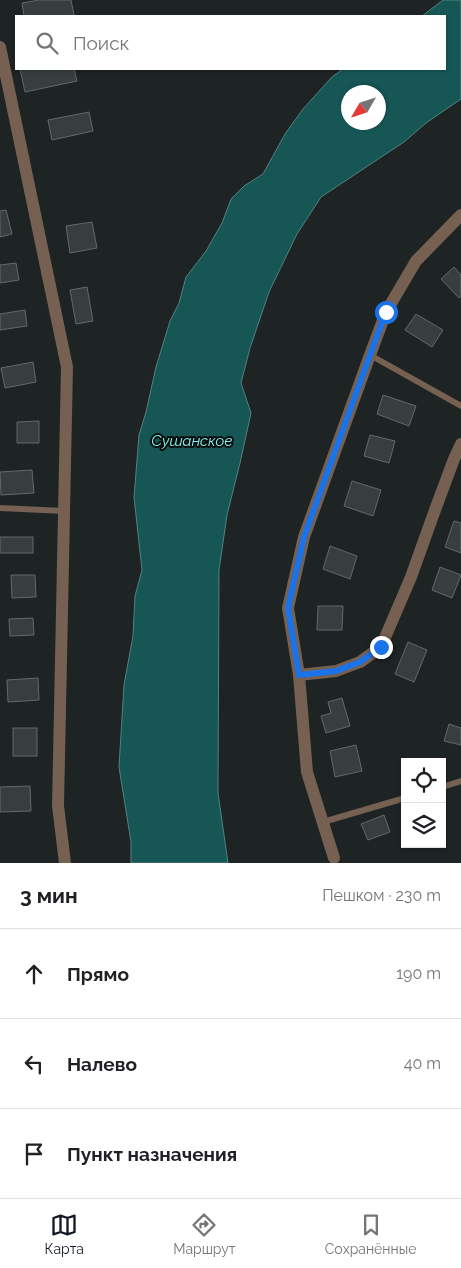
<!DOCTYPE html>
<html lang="ru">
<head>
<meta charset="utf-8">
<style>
  body { margin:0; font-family:Raleway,sans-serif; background:#f2f2f2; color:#202124 }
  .controls { position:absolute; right:15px; bottom:15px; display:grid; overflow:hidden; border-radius:0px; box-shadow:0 1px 4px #0004 }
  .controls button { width:45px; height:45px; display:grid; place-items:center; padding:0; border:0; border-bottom:1px solid #e0e0e0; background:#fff; color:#202124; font:25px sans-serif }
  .compass { position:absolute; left:341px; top:85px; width:45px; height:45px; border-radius:50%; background:#fff; box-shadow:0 1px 4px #0004; rotate:231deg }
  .stop { position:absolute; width:15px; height:15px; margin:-11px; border:4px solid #1a73e8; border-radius:50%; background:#fff }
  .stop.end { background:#1a73e8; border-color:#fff; box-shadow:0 1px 5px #0008 }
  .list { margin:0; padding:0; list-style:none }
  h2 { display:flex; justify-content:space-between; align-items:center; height:65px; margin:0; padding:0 20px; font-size:21px }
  h2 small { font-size:16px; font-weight:400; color:#757577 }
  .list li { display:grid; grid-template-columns:32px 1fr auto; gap:15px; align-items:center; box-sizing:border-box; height:90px; padding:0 20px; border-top:1px solid #e0e0e0 }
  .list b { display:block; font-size:19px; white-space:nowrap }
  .list em { font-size:16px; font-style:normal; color:#757577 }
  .icon { flex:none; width:28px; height:28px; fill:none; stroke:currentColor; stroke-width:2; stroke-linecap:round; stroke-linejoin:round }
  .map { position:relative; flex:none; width:461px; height:863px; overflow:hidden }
  .search { position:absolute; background:#fff; box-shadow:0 1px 4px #0004; left:15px; right:15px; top:15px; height:55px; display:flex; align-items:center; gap:12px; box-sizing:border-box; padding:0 18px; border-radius:0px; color:#757577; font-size:19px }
  .sheet { height:335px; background:#fff }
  nav { display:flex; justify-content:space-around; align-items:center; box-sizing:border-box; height:70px; border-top:1px solid #e0e0e0; background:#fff; font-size:14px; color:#757577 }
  nav a { display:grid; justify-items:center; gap:2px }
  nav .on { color:#111827 }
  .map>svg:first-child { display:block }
</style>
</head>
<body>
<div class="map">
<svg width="461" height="863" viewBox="0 0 461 863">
  <rect width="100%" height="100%" fill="#1e2323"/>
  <!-- water -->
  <path fill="#165756" stroke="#538181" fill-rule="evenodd" d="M443,0H461V99L426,123L404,142L321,197L297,234L269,292L250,348L241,383L251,413L240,463L227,515L219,570L218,793L228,863H131V842L119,767L124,685L133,636L135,596L142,570L134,497L139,435L146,412L156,367L170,321L179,303L186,277L206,251L222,223L231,199L244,186L263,174L285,134L303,109L332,77L343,69H445V16H422ZM348,92H378V122H348Z"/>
  <!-- building -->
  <g fill="#383e3e" stroke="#626969">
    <path d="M39,0H71L74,15L65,16H24L22,3Z"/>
    <path d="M20,69H74L77,81L25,92Z"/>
    <path d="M89,112L93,131L52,140L48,120Z"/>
    <path d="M6,210L12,234L0,237V211Z"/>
    <path d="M92,222L97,248L70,253L66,226Z"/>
    <path d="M16,263L19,280L0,283V265Z"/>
    <path d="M454,267L461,275V296L459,298L441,279Z"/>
    <path d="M87,287L93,321L76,324L70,290Z"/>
    <path d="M25,310L27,326L0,330V314Z"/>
    <path d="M416,314L443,330L432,347L405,330Z"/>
    <path d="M33,362L36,382L5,388L1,368Z"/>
    <path d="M383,395L416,406L409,426L377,414Z"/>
    <path d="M39,421V443H17V422Z"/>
    <path d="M370,435L395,441L389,463L364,456Z"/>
    <path d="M32,470L34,493L1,495L0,472Z"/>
    <path d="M352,481L381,490L373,516L344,506Z"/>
    <path d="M454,521L461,523V553L445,547Z"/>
    <rect x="0" y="537" width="33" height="16"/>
    <path d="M330,546L357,556L350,579L323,569Z"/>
    <path d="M440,567L461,575L452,598L432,590Z"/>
    <path d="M11,575H35L36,597L12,598Z"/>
    <path d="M318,606H343L342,630H317Z"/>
    <path d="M33,618L34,635L10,636L9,619Z"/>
    <path d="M408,642L427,650L414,682L395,674Z"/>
    <path d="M38,678L39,700L8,702L7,680Z"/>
    <path d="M342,698L350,726L326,733L321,716L331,713L328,702Z"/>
    <path d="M449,724L461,728V745L444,741Z"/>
    <rect x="13" y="728" width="24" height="28"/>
    <path d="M356,745L362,771L335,777L330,751Z"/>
    <path d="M30,786L31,811L0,812V787Z"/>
    <path d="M384,815L390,832L368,840L361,824Z"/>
  </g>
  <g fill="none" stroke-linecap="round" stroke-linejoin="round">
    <!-- lane -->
    <g stroke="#756051" stroke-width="6">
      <path d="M370,355L461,406"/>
      <path d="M0,508L64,511"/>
      <path d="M442,787L461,781"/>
      <path d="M323,822L405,798"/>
    </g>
    <!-- street -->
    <g stroke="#756051" stroke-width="12">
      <path d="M0,47L67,367L58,806L65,863"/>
      <path d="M299,675L336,671L360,662L381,647L411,577L435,510L454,459L461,444"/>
      <path d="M334,858L307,772L299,675L288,608L304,537L370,355L386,312L416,261L461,215"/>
    </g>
  </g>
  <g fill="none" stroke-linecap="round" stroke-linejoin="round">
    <!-- route -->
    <path stroke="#1a73e8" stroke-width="6" d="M381,647L360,662L336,671L299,675L288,608L304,537L370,355L386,312"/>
  </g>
  <g text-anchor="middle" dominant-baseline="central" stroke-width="4" stroke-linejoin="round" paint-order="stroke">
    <!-- water labels -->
    <g font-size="15" font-style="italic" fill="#81f9f5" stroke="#0a0c0c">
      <text x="192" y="441">Сушанское</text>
    </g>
  </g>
</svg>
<div class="controls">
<button><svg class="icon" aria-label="locate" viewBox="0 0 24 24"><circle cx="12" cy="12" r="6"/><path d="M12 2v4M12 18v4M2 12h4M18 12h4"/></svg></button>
<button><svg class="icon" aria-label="layers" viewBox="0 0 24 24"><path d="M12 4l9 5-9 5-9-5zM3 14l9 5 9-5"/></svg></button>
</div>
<svg class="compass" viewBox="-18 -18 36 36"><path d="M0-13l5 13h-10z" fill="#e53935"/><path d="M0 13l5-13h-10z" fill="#757577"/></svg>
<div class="stop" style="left:386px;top:312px"></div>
<div class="stop end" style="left:381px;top:647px"></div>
<div class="search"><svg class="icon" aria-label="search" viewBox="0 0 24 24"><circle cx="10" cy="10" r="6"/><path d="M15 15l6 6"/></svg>Поиск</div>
</div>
<section class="sheet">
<h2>3 мин<small>Пешком · 230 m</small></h2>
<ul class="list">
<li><svg class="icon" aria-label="ahead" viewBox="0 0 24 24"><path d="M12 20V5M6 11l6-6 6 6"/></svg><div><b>Прямо</b></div><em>190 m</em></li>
<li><svg class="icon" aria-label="left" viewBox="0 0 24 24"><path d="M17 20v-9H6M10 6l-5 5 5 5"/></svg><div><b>Налево</b></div><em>40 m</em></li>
<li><svg class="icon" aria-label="arrive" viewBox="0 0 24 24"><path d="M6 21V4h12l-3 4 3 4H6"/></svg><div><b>Пункт назначения</b></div></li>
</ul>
</section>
<nav>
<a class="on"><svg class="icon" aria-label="map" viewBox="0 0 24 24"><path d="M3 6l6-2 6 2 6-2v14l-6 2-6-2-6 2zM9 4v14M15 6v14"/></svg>Карта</a>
<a><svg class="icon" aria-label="directions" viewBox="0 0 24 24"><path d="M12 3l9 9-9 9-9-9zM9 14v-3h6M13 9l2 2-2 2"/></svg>Маршрут</a>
<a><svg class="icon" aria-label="saved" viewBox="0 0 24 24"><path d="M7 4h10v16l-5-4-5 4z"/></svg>Сохранённые</a>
</nav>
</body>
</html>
